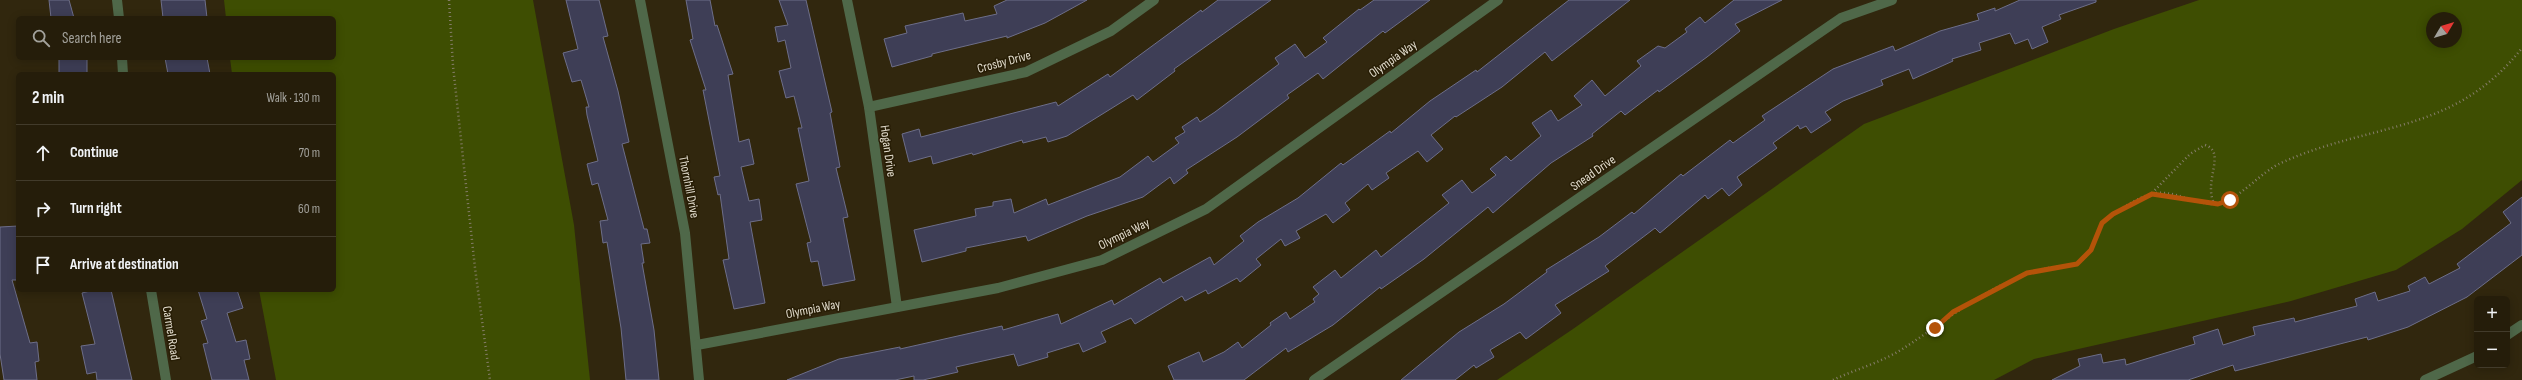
<!DOCTYPE html>
<html lang="en">
<head>
<meta charset="utf-8">
<style>
  body { margin:0; font-family:"Sofia Sans Condensed",sans-serif; background:#312a18; color:#f1f3f6 }
  .controls { position:absolute; right:12px; bottom:12px; display:grid; overflow:hidden; border-radius:6px; box-shadow:0 2px 10px #0003 }
  .controls button { width:36px; height:36px; display:grid; place-items:center; padding:0; border:0; border-bottom:1px solid #423b2b; background:#251d0a; color:#f1f3f6; font:20px sans-serif }
  .compass { position:absolute; left:2426px; top:12px; width:36px; height:36px; border-radius:50%; background:#251d0a; box-shadow:0 2px 10px #0003; rotate:52deg }
  .stop { position:absolute; width:12px; height:12px; margin:-9px; border:3px solid #b45309; border-radius:50%; background:#fff }
  .stop.end { background:#b45309; border-color:#fff; box-shadow:0 1px 4px #0008 }
  .list { margin:0; padding:0; list-style:none }
  h2 { display:flex; justify-content:space-between; align-items:center; height:52px; margin:0; padding:0 16px; font-size:17px }
  h2 small { font-size:13px; font-weight:400; color:#a3a29c }
  .list li { display:grid; grid-template-columns:26px 1fr auto; gap:12px; align-items:center; box-sizing:border-box; height:56px; padding:0 16px; border-top:1px solid #423b2b }
  .list b { display:block; font-size:15px; white-space:nowrap }
  .list em { font-size:13px; font-style:normal; color:#a3a29c }
  .icon { flex:none; width:22px; height:22px; fill:none; stroke:currentColor; stroke-width:2; stroke-linecap:round; stroke-linejoin:round }
  .map { position:relative; flex:none; width:2522px; height:380px; overflow:hidden }
  .search { position:absolute; background:#251d0a; box-shadow:0 2px 10px #0003; left:16px; top:16px; width:320px; height:44px; display:flex; align-items:center; gap:10px; box-sizing:border-box; padding:0 14px; border-radius:6px; color:#a3a29c; font-size:15px }
  .panel { position:absolute; background:#251d0a; box-shadow:0 2px 10px #0003; left:16px; top:72px; width:320px; height:220px; border-radius:6px }
  .map>svg:first-child { display:block }
</style>
</head>
<body>
<div class="map">
<svg width="2522" height="380" viewBox="0 0 2522 380">
  <rect width="100%" height="100%" fill="#31270e"/>
  <!-- green -->
  <g fill="#3e4e02" fill-rule="evenodd">
    <path d="M224,0H533L574,225L590,380H276L259,290H334V74H232L230,58H334V18H226Z"/>
    <path d="M2199,0H2522V180L2462,229L2396,270L2291,301L2034,359L1994,380H1497L1573,329L1864,124L2114,29ZM2432,18H2456V42H2432Z"/>
  </g>
  <!-- building -->
  <g fill="#3e3e56" stroke="#6d6e89">
    <path d="M49,0H69L74,18H51Z"/>
    <path d="M161,0H205L207,18H163Z"/>
    <path d="M566,0H599L608,36L603,37L618,91L629,142L622,144L644,229H647L650,243L641,244L644,263H642L654,330L659,380H626L621,328L607,242L603,243L600,221L608,220L598,183L592,185L587,164L598,161L587,115L586,107H589L581,80L572,82L563,53L578,49Z"/>
    <path d="M686,0H710L715,26L717,25L733,74L728,75L739,142L749,139L754,164L741,167L749,201L759,199L762,220L750,222L765,303L734,309L723,260L729,259L720,194L718,195L714,177L720,176L703,90H706L690,40L693,39Z"/>
    <path d="M779,0H806L832,112L830,113L840,167L836,168L848,217L843,218L855,280L823,286L818,261L811,262L807,243L811,242L796,184L809,181L798,128H802L794,96L786,98L779,71L791,68L785,40L778,42L775,27L788,25Z"/>
    <path d="M1007,0H1087L1045,23L1007,38V36L932,54V56L892,67L884,39L907,33L905,26L963,13L965,21L997,14L994,6Z"/>
    <path d="M1218,0H1271L1174,69L1175,71L1137,100L1133,95L1067,136L1048,142L1046,137L1023,143L1022,140L973,155L972,153L933,164L931,156L909,162L902,134L919,129L921,137L1056,102L1058,106L1108,74L1110,77L1201,10L1202,12Z"/>
    <path d="M1374,0H1430L1385,33L1383,31L1323,79L1318,73L1287,95L1289,98L1237,137L1186,170L1188,173L1174,184L1170,177L1143,197L1087,216L1028,241L1026,236L966,248V251L922,262L914,230L976,216L975,209L993,206V202L1011,199L1014,213L1046,199L1048,205L1120,177L1148,156L1153,162L1179,143L1175,138L1185,132L1182,127L1197,117L1200,122L1215,112L1279,64L1275,58L1295,44L1305,58L1327,42L1323,38L1359,9L1360,10Z"/>
    <path d="M1569,0H1630L1552,61L1545,52L1502,87L1456,117L1455,116L1431,135L1443,149L1427,162L1418,151L1386,173L1389,178L1372,190L1368,184L1345,203L1350,210L1333,223L1326,214L1296,231L1300,238L1285,246L1281,239L1256,259L1261,265L1240,282L1237,278L1208,294L1206,290L1185,301L1182,296L1135,324L1131,318L1101,332L1106,342L1083,352L1079,343L1047,353L1048,357L1018,366L1014,354L956,367L958,372L923,380H914V376L895,380H787L839,359L900,347V349L1002,326L1003,330L1058,314L1061,324L1112,300L1114,305L1160,278L1163,283L1210,257L1214,265L1244,241L1240,236L1258,222L1298,198L1341,163L1343,165L1390,131L1391,133L1430,101L1476,70L1477,72Z"/>
    <path d="M1734,0H1782L1735,24L1740,31L1707,57L1659,92L1658,90L1625,115L1621,111L1592,134L1593,136L1551,163L1493,213L1488,207L1424,259L1381,289L1380,287L1333,325L1288,352L1286,348L1244,380H1174L1168,366L1199,352L1203,362L1224,352L1238,342L1242,348L1271,325L1270,323L1286,312L1290,319L1315,302L1313,299L1319,294L1313,287L1335,270L1341,278L1376,250L1381,257L1449,203L1442,195L1462,180L1472,193L1496,175L1490,169L1506,156L1511,161L1541,136L1532,123L1551,110L1558,121L1582,105L1574,96L1592,80L1605,96L1641,66L1637,61L1658,46L1665,48L1687,32L1685,29L1700,17L1705,23Z"/>
    <path d="M2020,0H2096V2L2059,15L2061,19L2042,27L2048,42L2032,49L2028,39L2015,44L2010,33L1979,43L1981,50L1952,59L1953,61L1913,79L1909,69L1881,80L1883,85L1843,101L1825,112L1831,120L1811,133L1806,126L1800,129L1798,125L1773,143L1777,148L1737,177L1742,185L1729,196L1722,188L1708,199L1705,195L1660,233L1655,228L1605,266L1609,271L1555,305L1561,313L1526,339L1520,332L1490,350L1494,357L1476,368L1474,365L1455,380H1401L1459,332L1504,304L1547,272L1546,270L1599,237L1632,212L1634,214L1681,174L1683,176L1730,140L1733,143L1765,120L1762,116L1833,69L1893,46L1895,51L1940,31L1979,20L1977,14L1995,8V11Z"/>
    <rect x="59" y="58" width="28" height="16"/>
    <path d="M165,58H207L210,74H168Z"/>
    <path d="M2522,197V255L2467,297L2408,327L2368,340L2367,337L2235,371L2233,365L2188,380H2052L2080,366L2078,359L2101,354L2103,363L2125,359L2126,365L2195,344L2193,337L2218,329L2223,345L2255,335L2253,327L2294,318L2295,322L2357,306L2355,299L2375,292L2378,301L2410,291L2408,286L2425,277L2429,284L2460,268L2457,264L2511,223L2503,212Z"/>
    <path d="M18,226V280H12L30,343L37,342L39,361L35,362L37,380H4L0,354V227Z"/>
    <path d="M94,290H111L132,380H97L96,372L87,374L81,346L95,344L82,293Z"/>
    <path d="M198,290H237L243,308L227,313L236,342L246,340L250,359L244,360L249,380H212L203,344L208,343L201,321L207,319Z"/>
  </g>
  <g fill="none" stroke-linecap="round" stroke-linejoin="round">
    <!-- path -->
    <g stroke="#857d69" stroke-width="2.5" stroke-dasharray="1 3" stroke-linecap="butt">
      <path d="M449,0L453,66L475,268L490,380"/>
      <path d="M2152,193L2190,154L2205,145C2227,152 2203,181 2214,203"/>
      <path d="M1833,380C1854,370 1879,363 1899,351C1932,331 1961,306 1996,288C2011,280 2027,273 2044,269C2055,266 2070,268 2079,262C2093,254 2094,238 2101,225C2106,216 2141,196 2151,194C2173,188 2196,206 2218,204C2236,202 2262,171 2281,163C2370,122 2454,135 2522,48"/>
    </g>
    <!-- minor -->
    <g stroke="#4f6849" stroke-width="10">
      <path d="M117,0L119,18"/>
      <path d="M640,0L685,233L699,380"/>
      <path d="M847,0L869,107L897,307"/>
      <path d="M122,58L123,74"/>
      <path d="M869,107L1026,72L1111,31L1154,0"/>
      <path d="M151,290L166,380"/>
      <path d="M2507,335L2522,325"/>
      <path d="M697,345L998,288L1102,260L1206,209L1498,0"/>
      <path d="M1314,380L1841,18L1892,0"/>
      <path d="M2425,380L2477,356"/>
    </g>
  </g>
  <g fill="none" stroke-linecap="round" stroke-linejoin="round">
    <!-- route -->
    <path stroke="#b45309" stroke-width="5" d="M1935,328L1953,312L2027,273L2077,264L2091,250L2102,223L2113,214L2152,194L2218,204L2230,200"/>
  </g>
  <g text-anchor="middle" dominant-baseline="central" stroke-width="3" stroke-linejoin="round" paint-order="stroke">
    <!-- street labels -->
    <g font-size="13" fill="#e2dccd" stroke="#271d05">
      <text transform="translate(1393 59) rotate(-35)">Olympia Way</text>
      <text transform="translate(1004 62) rotate(-15)">Crosby Drive</text>
      <text transform="translate(888 151) rotate(82)">Hogan Drive</text>
      <text transform="translate(1593 173) rotate(-35)">Snead Drive</text>
      <text transform="translate(689 187) rotate(79)">Thornhill Drive</text>
      <text transform="translate(1124 234) rotate(-26)">Olympia Way</text>
      <text transform="translate(813 309) rotate(-11)">Olympia Way</text>
      <text transform="translate(171 333) rotate(81)">Carmel Road</text>
    </g>
  </g>
</svg>
<div class="controls">
<button>+</button>
<button>−</button>
</div>
<svg class="compass" viewBox="-18 -18 36 36"><path d="M0-13l5 13h-10z" fill="#e53935"/><path d="M0 13l5-13h-10z" fill="#a3a29c"/></svg>
<div class="stop" style="left:2230px;top:200px"></div>
<div class="stop end" style="left:1935px;top:328px"></div>
<div class="search"><svg class="icon" aria-label="search" viewBox="0 0 24 24"><circle cx="10" cy="10" r="6"/><path d="M15 15l6 6"/></svg>Search here</div>
<section class="panel">
<h2>2 min<small>Walk · 130 m</small></h2>
<ul class="list">
<li><svg class="icon" aria-label="ahead" viewBox="0 0 24 24"><path d="M12 20V5M6 11l6-6 6 6"/></svg><div><b>Continue</b></div><em>70 m</em></li>
<li><svg class="icon" aria-label="right" viewBox="0 0 24 24"><path d="M7 20v-9h11M14 6l5 5-5 5"/></svg><div><b>Turn right</b></div><em>60 m</em></li>
<li><svg class="icon" aria-label="arrive" viewBox="0 0 24 24"><path d="M6 21V4h12l-3 4 3 4H6"/></svg><div><b>Arrive at destination</b></div></li>
</ul>
</section>
</div>
</body>
</html>
